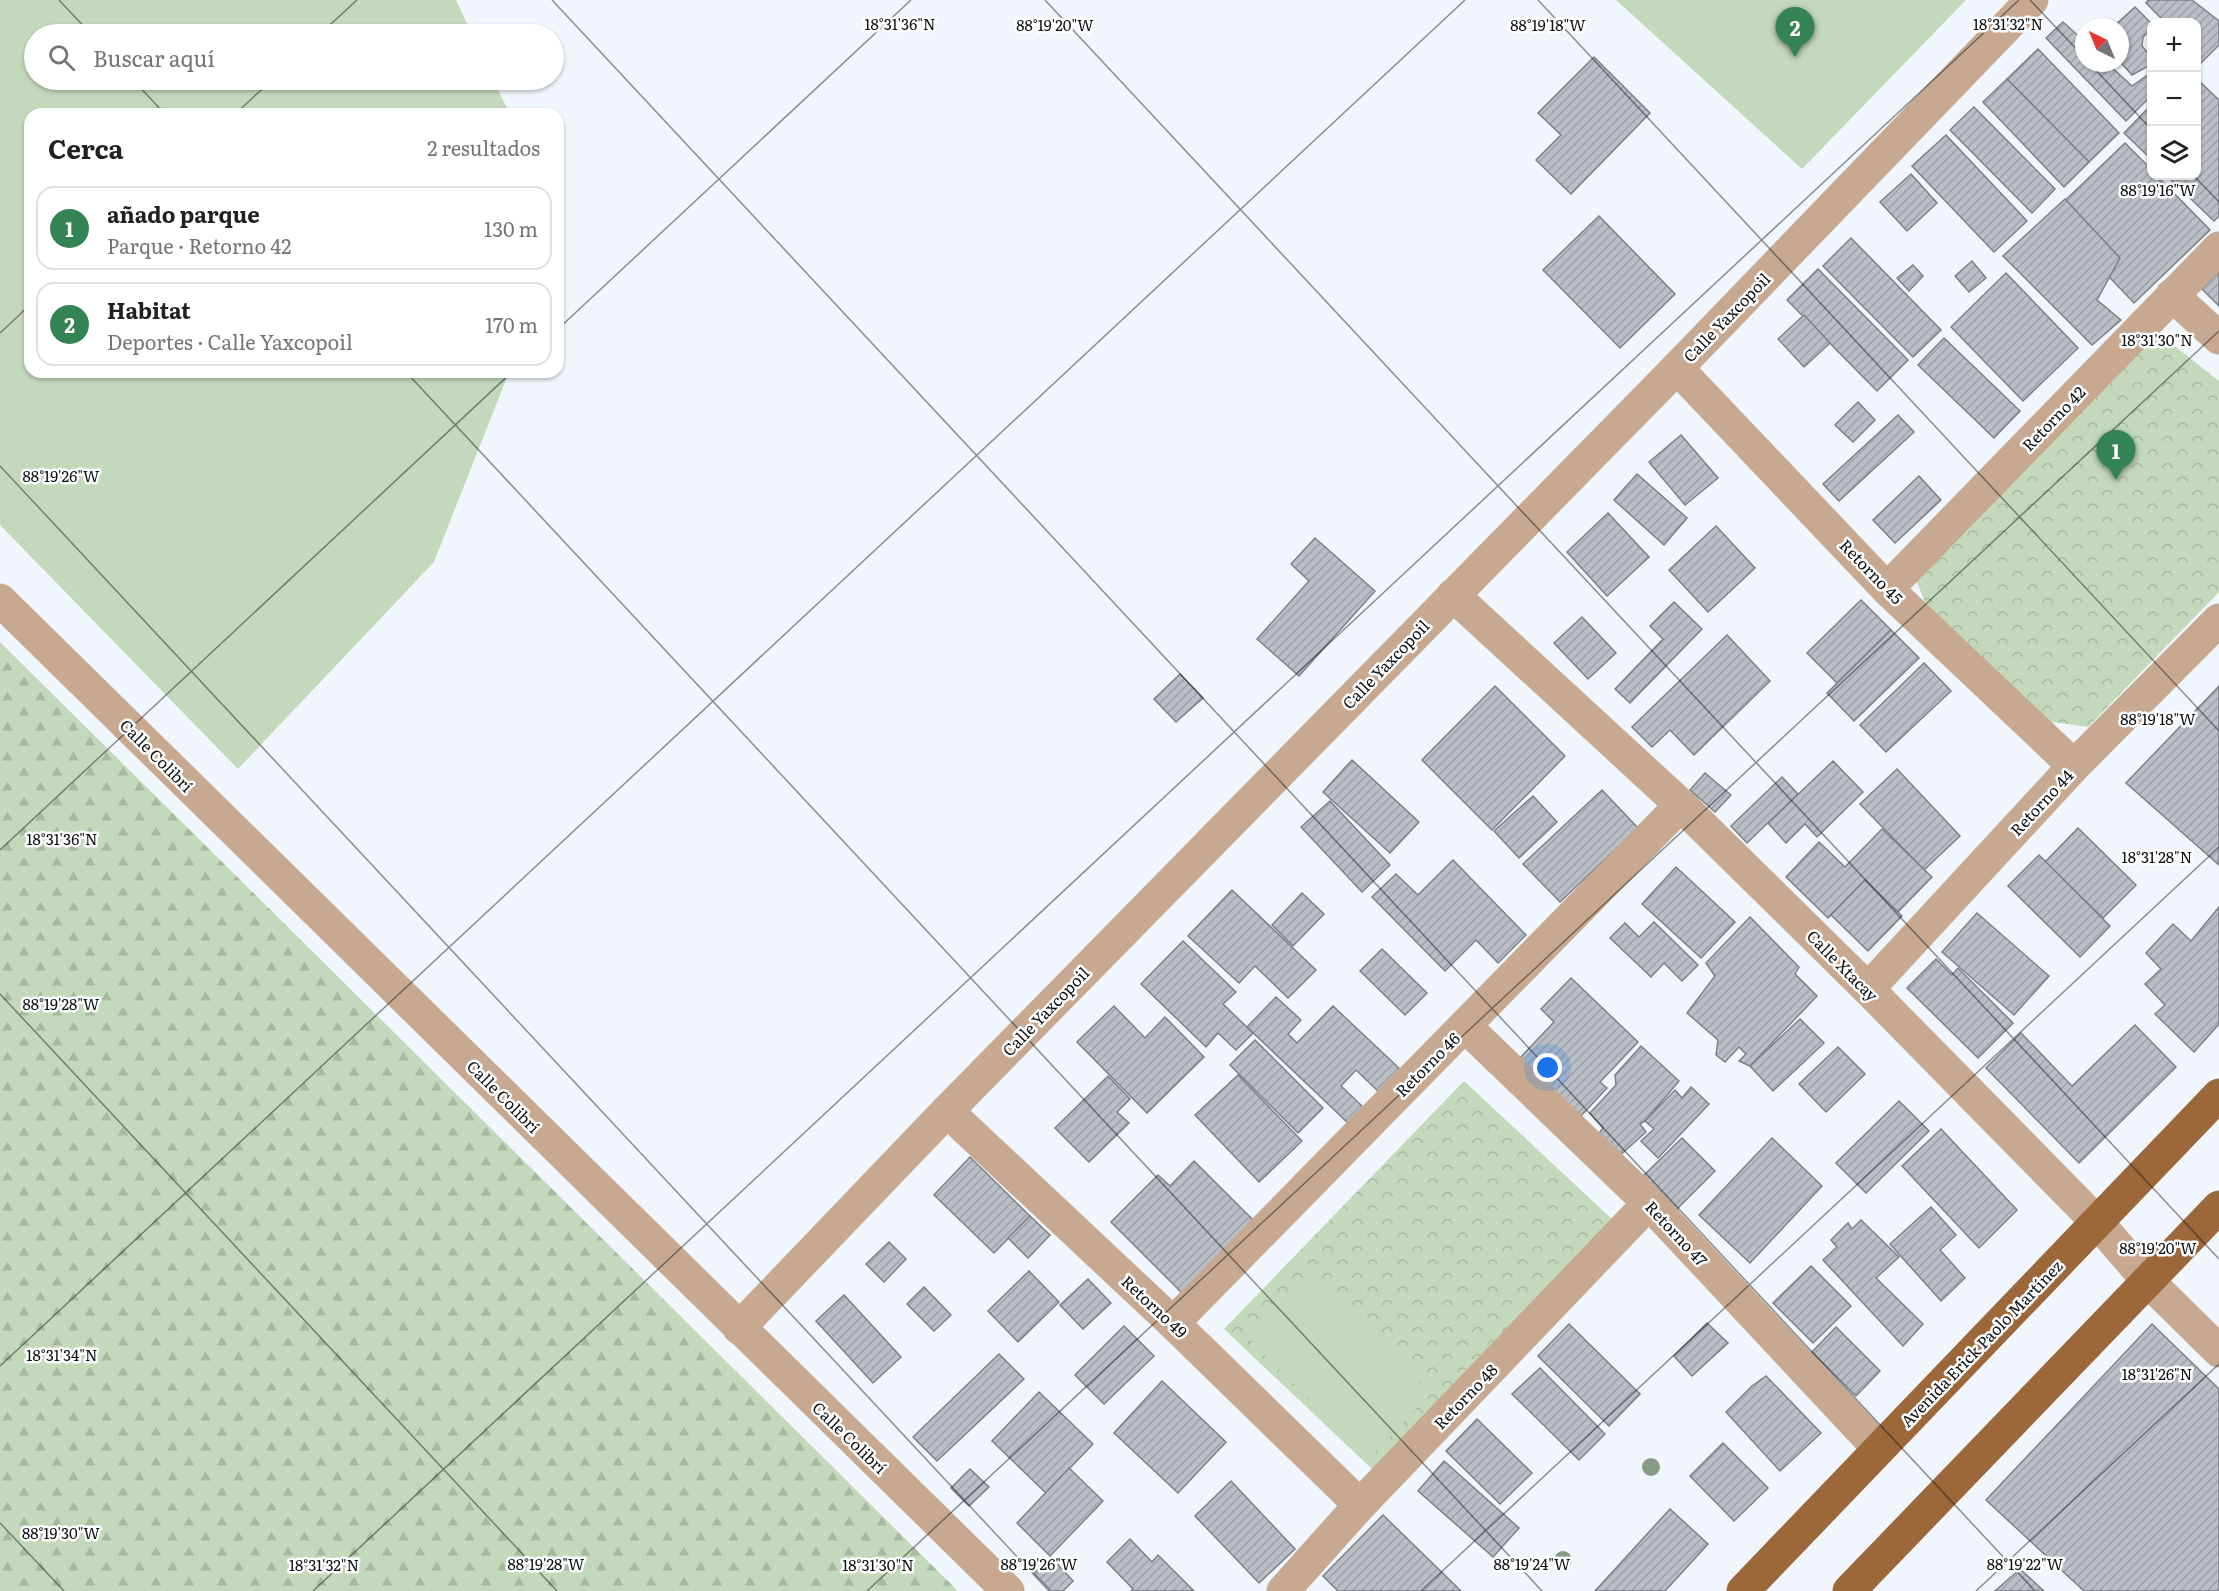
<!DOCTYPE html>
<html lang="es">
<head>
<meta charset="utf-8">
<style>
  body { margin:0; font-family:Literata,serif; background:#f2f2f2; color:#202124 }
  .controls { position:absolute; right:18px; top:18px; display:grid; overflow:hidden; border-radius:12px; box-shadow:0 2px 4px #0004 }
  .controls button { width:54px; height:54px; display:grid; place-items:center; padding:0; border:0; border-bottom:2px solid #e0e0e0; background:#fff; color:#202124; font:30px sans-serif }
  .compass { position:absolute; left:2075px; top:18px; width:54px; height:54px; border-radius:50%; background:#fff; box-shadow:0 2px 4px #0004; rotate:317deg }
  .you { position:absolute; left:1548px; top:1068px; width:21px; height:21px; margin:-15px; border:4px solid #fff; border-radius:50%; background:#1a73e8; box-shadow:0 0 0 9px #1a73e833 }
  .badge { display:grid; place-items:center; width:39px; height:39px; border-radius:50%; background:#348354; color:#fff; font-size:20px; font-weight:700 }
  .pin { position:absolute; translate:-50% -50px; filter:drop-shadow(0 2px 3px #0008) }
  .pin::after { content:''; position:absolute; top:32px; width:21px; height:18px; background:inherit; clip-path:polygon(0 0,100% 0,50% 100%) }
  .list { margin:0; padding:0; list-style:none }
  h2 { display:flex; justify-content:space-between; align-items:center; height:78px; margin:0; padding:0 24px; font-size:26px }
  h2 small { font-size:20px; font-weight:400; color:#757577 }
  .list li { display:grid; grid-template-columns:39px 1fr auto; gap:18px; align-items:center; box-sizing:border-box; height:84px; margin:0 12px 12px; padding:0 12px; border:2px solid #e0e0e0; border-radius:18px }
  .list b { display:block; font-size:22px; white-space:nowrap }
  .list p { margin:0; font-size:20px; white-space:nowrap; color:#757577 }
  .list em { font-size:20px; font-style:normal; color:#757577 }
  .icon { flex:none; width:33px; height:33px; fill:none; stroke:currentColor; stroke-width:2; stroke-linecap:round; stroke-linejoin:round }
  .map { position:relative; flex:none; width:2219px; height:1591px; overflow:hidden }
  .search { position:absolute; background:#fff; box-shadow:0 2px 4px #0004; left:24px; top:24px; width:540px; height:66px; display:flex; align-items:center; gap:15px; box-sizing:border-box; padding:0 21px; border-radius:33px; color:#757577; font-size:22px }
  .panel { position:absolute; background:#fff; box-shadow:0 2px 4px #0004; left:24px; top:108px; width:540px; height:270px; border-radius:18px }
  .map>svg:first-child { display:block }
</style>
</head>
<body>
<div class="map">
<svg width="2219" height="1591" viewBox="0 0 2219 1591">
  <defs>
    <pattern id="forest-firs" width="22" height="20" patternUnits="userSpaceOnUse" patternTransform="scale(1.5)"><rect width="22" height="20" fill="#c4d9bb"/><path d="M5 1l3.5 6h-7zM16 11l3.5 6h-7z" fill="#a7b9a0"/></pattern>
    <pattern id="park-crowns" width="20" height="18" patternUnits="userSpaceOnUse" patternTransform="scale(1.5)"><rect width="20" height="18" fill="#c4d9bb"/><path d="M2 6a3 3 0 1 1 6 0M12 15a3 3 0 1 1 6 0" fill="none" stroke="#a7b9a0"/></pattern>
    <pattern id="building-hatch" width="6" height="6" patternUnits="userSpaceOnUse" patternTransform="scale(1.5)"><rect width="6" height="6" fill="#babfc6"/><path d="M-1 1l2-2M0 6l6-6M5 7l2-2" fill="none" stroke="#9fa3a9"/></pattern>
  </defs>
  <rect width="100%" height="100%" fill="#f1f6fd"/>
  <!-- forest -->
  <path fill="url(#forest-firs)" d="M0,642L958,1591H0Z"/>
  <!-- park -->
  <g fill="url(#park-crowns)">
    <path d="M2158,333L2219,381V592L2088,727L2046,721L1932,619L1915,578Z"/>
    <path d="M1464,1081L1614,1221L1373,1470L1224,1329Z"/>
  </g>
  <!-- garden -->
  <g fill="#c4d9bb">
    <path d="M0,0H456L472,34H34V80H493L510,114H30V372H509L434,562L238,769L0,525Z"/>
    <path d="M1616,0H1966L1802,169Z"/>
    <path d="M1311,1275L1431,1393L1369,1458L1249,1339Z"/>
  </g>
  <!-- building -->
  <g fill="url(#building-hatch)" stroke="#7d8187" stroke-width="1.5">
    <path d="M2148,0H2192L2219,21V45L2196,68V22H2165L2146,3Z"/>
    <path d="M2135,7L2152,24V29L2143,37L2142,46L2152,58V64L2132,75L2120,62V27H2113Z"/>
    <path d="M2063,22L2084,41V63H2107L2132,86L2152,72V95L2126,121L2046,38Z"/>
    <path d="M2038,49L2119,133L2089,162L2007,79Z"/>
    <path d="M1594,57L1650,113L1571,194L1536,160L1561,135L1538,113Z"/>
    <path d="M2196,78L2219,100V216L2214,221L2167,176H2196Z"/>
    <path d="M2007,79L2089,162L2064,187L1983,102Z"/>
    <path d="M2152,104V160L2124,133Z"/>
    <path d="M1974,107L2055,189L2032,213L1950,130Z"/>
    <path d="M1946,135L2027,221L1994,252L1912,166Z"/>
    <path d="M2125,143L2152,170V176H2157L2210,230L2134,303L2050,215Z"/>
    <path d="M1911,174L1937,203L1907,231L1880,202Z"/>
    <path d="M2065,199L2120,258L2097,300L2121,320L2092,345L2003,256Z"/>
    <path d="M1599,216L1675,294L1620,348L1543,270Z"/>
    <path d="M1851,238L1941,330L1913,357L1823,266Z"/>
    <path d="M1972,261L1986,278L1969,292L1955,276Z"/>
    <path d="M1913,265L1923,276L1909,291L1897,278Z"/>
    <path d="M1818,269L1908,360L1877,391L1787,300Z"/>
    <path d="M2219,271V306L2202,289Z"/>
    <path d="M2006,273L2078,348L2023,401L1951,327Z"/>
    <path d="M1804,315L1830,343L1804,367L1778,339Z"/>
    <path d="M1944,338L2020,411L1994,438L1918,365Z"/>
    <path d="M1858,402L1875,420L1853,442L1835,425Z"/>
    <path d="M1898,415L1914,432L1839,501L1823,484Z"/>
    <path d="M1681,435L1718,478L1685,505L1649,462Z"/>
    <path d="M1637,474L1687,518L1664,545L1614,500Z"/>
    <path d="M1919,476L1941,500L1895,543L1873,520Z"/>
    <path d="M1608,513L1649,557L1607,596L1567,552Z"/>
    <path d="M1716,526L1755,568L1708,612L1669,570Z"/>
    <path d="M1315,538L1375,591L1299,676L1257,639L1309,581L1291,564Z"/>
    <path d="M1861,600L1891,630L1837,683L1807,653Z"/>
    <path d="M1674,602L1702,629L1630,703L1615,689L1663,639L1650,626Z"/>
    <path d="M1582,617L1616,653L1588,679L1554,643Z"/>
    <path d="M1891,630L1919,658L1854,721L1827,693Z"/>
    <path d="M1727,635L1770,681L1694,755L1670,730L1652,747L1632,727Z"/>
    <path d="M1924,663L1951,691L1886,752L1860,725Z"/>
    <path d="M1180,674L1203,698L1176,722L1154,699Z"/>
    <path d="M1495,686L1565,756L1492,830L1422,760Z"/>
    <path d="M2219,686V865L2126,783Z"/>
    <path d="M1352,760L1419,822L1390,853L1323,792Z"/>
    <path d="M1833,761L1863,792L1817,837L1805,824L1786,843L1768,823Z"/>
    <path d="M1897,769L1960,836L1924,870L1860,804Z"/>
    <path d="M1705,773L1731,795L1715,812L1690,790Z"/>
    <path d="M1782,777L1798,794L1747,843L1731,826Z"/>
    <path d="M1602,790L1638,828L1560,902L1523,864Z"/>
    <path d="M1533,796L1557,822L1519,858L1494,831Z"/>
    <path d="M1330,801L1390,865L1362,892L1301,827Z"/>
    <path d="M2078,828L2136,885L2103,918L2045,862Z"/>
    <path d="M1882,829L1932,877L1898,912L1865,880L1828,918L1786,877L1819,842L1845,867Z"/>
    <path d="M2039,855L2110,926L2080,957L2008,886Z"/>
    <path d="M1453,860L1526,935L1498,963L1476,940L1445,971L1372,897L1396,874L1418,895Z"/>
    <path d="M1676,867L1735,922L1701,958L1642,904Z"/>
    <path d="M1865,880L1902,916L1868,951L1831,915Z"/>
    <path d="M1232,890L1316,970L1288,998L1255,966L1239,983L1188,936Z"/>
    <path d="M1302,893L1324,914L1293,946L1272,925Z"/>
    <path d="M2219,907V1024L2194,1052L2155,1014L2165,1005L2145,984L2161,969L2146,953L2173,924L2191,941Z"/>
    <path d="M1977,913L2049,976L2014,1015L1942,952Z"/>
    <path d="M1750,917L1799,967L1795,974L1817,996L1750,1066L1739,1061L1746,1054L1739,1047L1725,1062L1716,1055L1718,1040L1687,1013L1715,976L1706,963Z"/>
    <path d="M1654,922L1698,965L1682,981L1664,963L1651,977L1610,938L1625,923L1639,937Z"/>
    <path d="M1183,941L1236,992L1223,1004L1253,1033L1236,1050L1218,1033L1206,1047L1141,984Z"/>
    <path d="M1382,949L1427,993L1405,1015L1360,971Z"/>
    <path d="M1936,959L1952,975L1958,968L2013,1023L1978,1058L1907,988Z"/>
    <path d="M1571,978L1638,1042L1600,1082L1607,1088L1579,1118L1518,1060L1554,1022L1541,1009Z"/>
    <path d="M1276,997L1301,1020L1288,1034L1297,1043L1333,1006L1402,1071L1381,1094L1356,1070L1341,1086L1363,1107L1348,1123L1247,1027Z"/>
    <path d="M1114,1006L1145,1038L1165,1017L1204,1057L1147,1113L1077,1042Z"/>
    <path d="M1800,1019L1824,1043L1773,1091L1750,1066Z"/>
    <path d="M2135,1025L2176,1067L2079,1163L1986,1068L2021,1033L2072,1086Z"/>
    <path d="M1255,1040L1323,1108L1298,1133L1230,1065Z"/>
    <path d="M1641,1046L1679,1081L1645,1121L1640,1124L1646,1132L1618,1157L1597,1136L1603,1128L1590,1113L1616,1085L1615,1075Z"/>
    <path d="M1838,1047L1865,1074L1826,1112L1799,1084Z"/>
    <path d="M1238,1075L1302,1141L1259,1182L1195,1115Z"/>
    <path d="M1108,1076L1130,1099L1117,1112L1129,1123L1089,1162L1055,1128Z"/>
    <path d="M1691,1087L1709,1104L1658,1158L1641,1141L1654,1129L1645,1121L1675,1090L1682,1098Z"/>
    <path d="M1899,1101L1929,1131L1866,1193L1836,1163Z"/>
    <path d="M1941,1129L2017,1210L1979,1248L1902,1166Z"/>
    <path d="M1682,1138L1715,1171L1673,1213L1639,1180Z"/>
    <path d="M1772,1138L1822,1186L1750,1263L1699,1215Z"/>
    <path d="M970,1157L1030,1216L994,1253L934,1195Z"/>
    <path d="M1194,1161L1256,1223L1184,1295L1111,1222L1158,1175L1170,1186Z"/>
    <path d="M1931,1207L1956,1235L1940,1250L1965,1278L1941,1301L1890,1244Z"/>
    <path d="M1030,1216L1050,1235L1028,1258L1008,1238Z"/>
    <path d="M1861,1220L1899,1257L1876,1278L1923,1324L1903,1346L1823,1260L1837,1247L1831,1240L1848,1223L1852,1229Z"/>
    <path d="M889,1242L906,1259L884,1282L866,1264Z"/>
    <path d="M1811,1266L1851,1306L1813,1343L1773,1303Z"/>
    <path d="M1029,1271L1059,1302L1018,1342L988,1311Z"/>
    <path d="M1088,1279L1111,1303L1083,1329L1060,1305Z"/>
    <path d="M924,1287L951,1315L934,1331L907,1304Z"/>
    <path d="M844,1295L901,1357L873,1383L816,1321Z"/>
    <path d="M1707,1323L1728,1343L1692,1376L1674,1356Z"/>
    <path d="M1569,1324L1640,1394L1609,1426L1538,1356Z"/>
    <path d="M2152,1324L2219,1389V1591H2084L1986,1500Z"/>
    <path d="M1124,1326L1154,1356L1104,1404L1075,1375Z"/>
    <path d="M1836,1327L1880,1371L1856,1396L1812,1352Z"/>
    <path d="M999,1354L1024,1379L937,1461L913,1437Z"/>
    <path d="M1540,1368L1605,1434L1579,1460L1512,1394Z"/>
    <path d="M1766,1376L1821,1433L1780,1471L1726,1412L1752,1386Z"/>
    <path d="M1162,1381L1226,1442L1178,1493L1114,1433Z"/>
    <path d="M1039,1392L1093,1444L1046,1493L992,1441Z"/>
    <path d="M1477,1419L1532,1473L1500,1504L1446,1451Z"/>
    <path d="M1723,1443L1768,1488L1734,1521L1690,1476Z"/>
    <path d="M1444,1461L1519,1528L1493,1557L1418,1491Z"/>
    <path d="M1069,1468L1103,1501L1050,1556L1017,1523Z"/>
    <path d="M970,1469L989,1487L969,1506L951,1488Z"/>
    <path d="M1231,1481L1295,1549L1259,1583L1195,1516Z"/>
    <path d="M1670,1509L1708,1544L1665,1591H1595Z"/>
    <path d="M1383,1515L1461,1591H1338L1323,1576Z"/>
    <path d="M1130,1539L1152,1562L1158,1555L1194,1591H1131L1133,1589L1107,1562Z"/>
    <path d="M1051,1557L1073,1581L1063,1591H1051L1034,1573Z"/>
    <path d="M2020,1569L2044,1591H1995Z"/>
  </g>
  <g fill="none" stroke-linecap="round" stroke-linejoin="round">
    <!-- minor -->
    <g stroke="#c7a991" stroke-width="33">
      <path d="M2172,295L2219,338"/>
      <path d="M1677,368L1887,589L2074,766"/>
      <path d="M1887,589L2219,248"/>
      <path d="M1453,595L1681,805L1868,989L2097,1222L2148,1281L2219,1351"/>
      <path d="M0,600L1008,1591"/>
      <path d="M1868,989L2074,766L2219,620"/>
      <path d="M1465,1026L1649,1203L1879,1449"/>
      <path d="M947,1111L1173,1323L1360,1505"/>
      <path d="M1173,1323L1681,805"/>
      <path d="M739,1328L947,1111L1677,368L2032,0"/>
      <path d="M1283,1591L1360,1505L1649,1203"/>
    </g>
    <!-- major -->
    <g stroke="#9d6839" stroke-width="33">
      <path d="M1743,1591L2219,1095"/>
      <path d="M1849,1591L2219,1207"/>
    </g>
  </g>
  <!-- trees -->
  <g fill="#879a85">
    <circle cx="1651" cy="1467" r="9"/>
    <circle cx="1563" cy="1560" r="9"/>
  </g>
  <!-- ticks -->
  <path fill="none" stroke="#0d0f11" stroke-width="1.5" stroke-opacity="0.45" d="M59,0L91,34M552,0L2035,1591M1045,0L2219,1259M1538,0L2219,731M2030,0L2084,57M320,34L357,0M2089,63L2152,130M133,80L165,114M235,114L272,80M2194,176L2219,202M558,329L911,0M0,333L30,305M406,372L1542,1591M0,466L1049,1591M0,850L512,372M0,994L557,1591M0,1366L1465,0M0,1523L64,1591M313,1591L2019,0M867,1591L2219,331M1421,1591L2219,847M1976,1591L2219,1364"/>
  <g text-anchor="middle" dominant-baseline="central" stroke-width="5" stroke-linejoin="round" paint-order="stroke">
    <!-- street labels -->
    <g font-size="16" fill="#0d0f11" stroke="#fff">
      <text transform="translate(1726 317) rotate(-46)">Calle Yaxcopoil</text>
      <text transform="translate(2053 418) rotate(-46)">Retorno 42</text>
      <text transform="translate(1872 571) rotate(46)">Retorno 45</text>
      <text transform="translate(1385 664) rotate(-46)">Calle Yaxcopoil</text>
      <text transform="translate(157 755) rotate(45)">Calle Colibrí</text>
      <text transform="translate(2041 802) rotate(-47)">Retorno 44</text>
      <text transform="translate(1843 965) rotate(45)">Calle Xtacay</text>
      <text transform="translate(1045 1011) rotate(-46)">Calle Yaxcopoil</text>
      <text transform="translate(1427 1064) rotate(-45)">Retorno 46</text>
      <text transform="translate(504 1096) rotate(45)">Calle Colibrí</text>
      <text transform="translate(1677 1233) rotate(47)">Retorno 47</text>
      <text transform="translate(1155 1306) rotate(43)">Retorno 49</text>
      <text transform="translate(1981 1343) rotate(-46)">Avenida Erick Paolo Martínez</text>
      <text transform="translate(1465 1396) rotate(-46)">Retorno 48</text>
      <text transform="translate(850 1437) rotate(44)">Calle Colibrí</text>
    </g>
  </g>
  <g font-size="15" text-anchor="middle" fill="#0d0f11" stroke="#fff" stroke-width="5" stroke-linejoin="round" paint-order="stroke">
    <text x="900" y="30">18°31'36"N</text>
    <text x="2008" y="30">18°31'32"N</text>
    <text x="1055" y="31">88°19'20"W</text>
    <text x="1548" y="31">88°19'18"W</text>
    <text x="2158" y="196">88°19'16"W</text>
    <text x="2157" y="346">18°31'30"N</text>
    <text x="61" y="482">88°19'26"W</text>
    <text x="2158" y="725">88°19'18"W</text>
    <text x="62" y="845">18°31'36"N</text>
    <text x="2157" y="863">18°31'28"N</text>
    <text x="61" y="1010">88°19'28"W</text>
    <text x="2158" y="1254">88°19'20"W</text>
    <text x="62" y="1361">18°31'34"N</text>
    <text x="2157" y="1380">18°31'26"N</text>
    <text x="61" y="1539">88°19'30"W</text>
    <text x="546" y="1570">88°19'28"W</text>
    <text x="1039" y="1570">88°19'26"W</text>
    <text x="1532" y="1570">88°19'24"W</text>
    <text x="2025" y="1570">88°19'22"W</text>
    <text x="324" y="1571">18°31'32"N</text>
    <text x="878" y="1571">18°31'30"N</text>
  </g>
</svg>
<div class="controls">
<button>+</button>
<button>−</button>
<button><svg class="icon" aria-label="layers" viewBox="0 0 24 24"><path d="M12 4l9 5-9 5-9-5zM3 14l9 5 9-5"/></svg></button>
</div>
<svg class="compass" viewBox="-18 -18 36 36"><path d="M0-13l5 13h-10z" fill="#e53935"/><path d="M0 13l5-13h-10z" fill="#757577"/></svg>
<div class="you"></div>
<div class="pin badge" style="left:2116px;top:480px">1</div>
<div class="pin badge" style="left:1795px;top:57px">2</div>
<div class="search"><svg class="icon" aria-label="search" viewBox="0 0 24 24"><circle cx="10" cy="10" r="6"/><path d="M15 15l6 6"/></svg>Buscar aquí</div>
<section class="panel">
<h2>Cerca<small>2 resultados</small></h2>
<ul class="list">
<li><span class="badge">1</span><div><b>añado parque</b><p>Parque · Retorno 42</p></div><em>130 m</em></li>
<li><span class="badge">2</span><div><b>Habitat</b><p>Deportes · Calle Yaxcopoil</p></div><em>170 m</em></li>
</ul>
</section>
</div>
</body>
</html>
